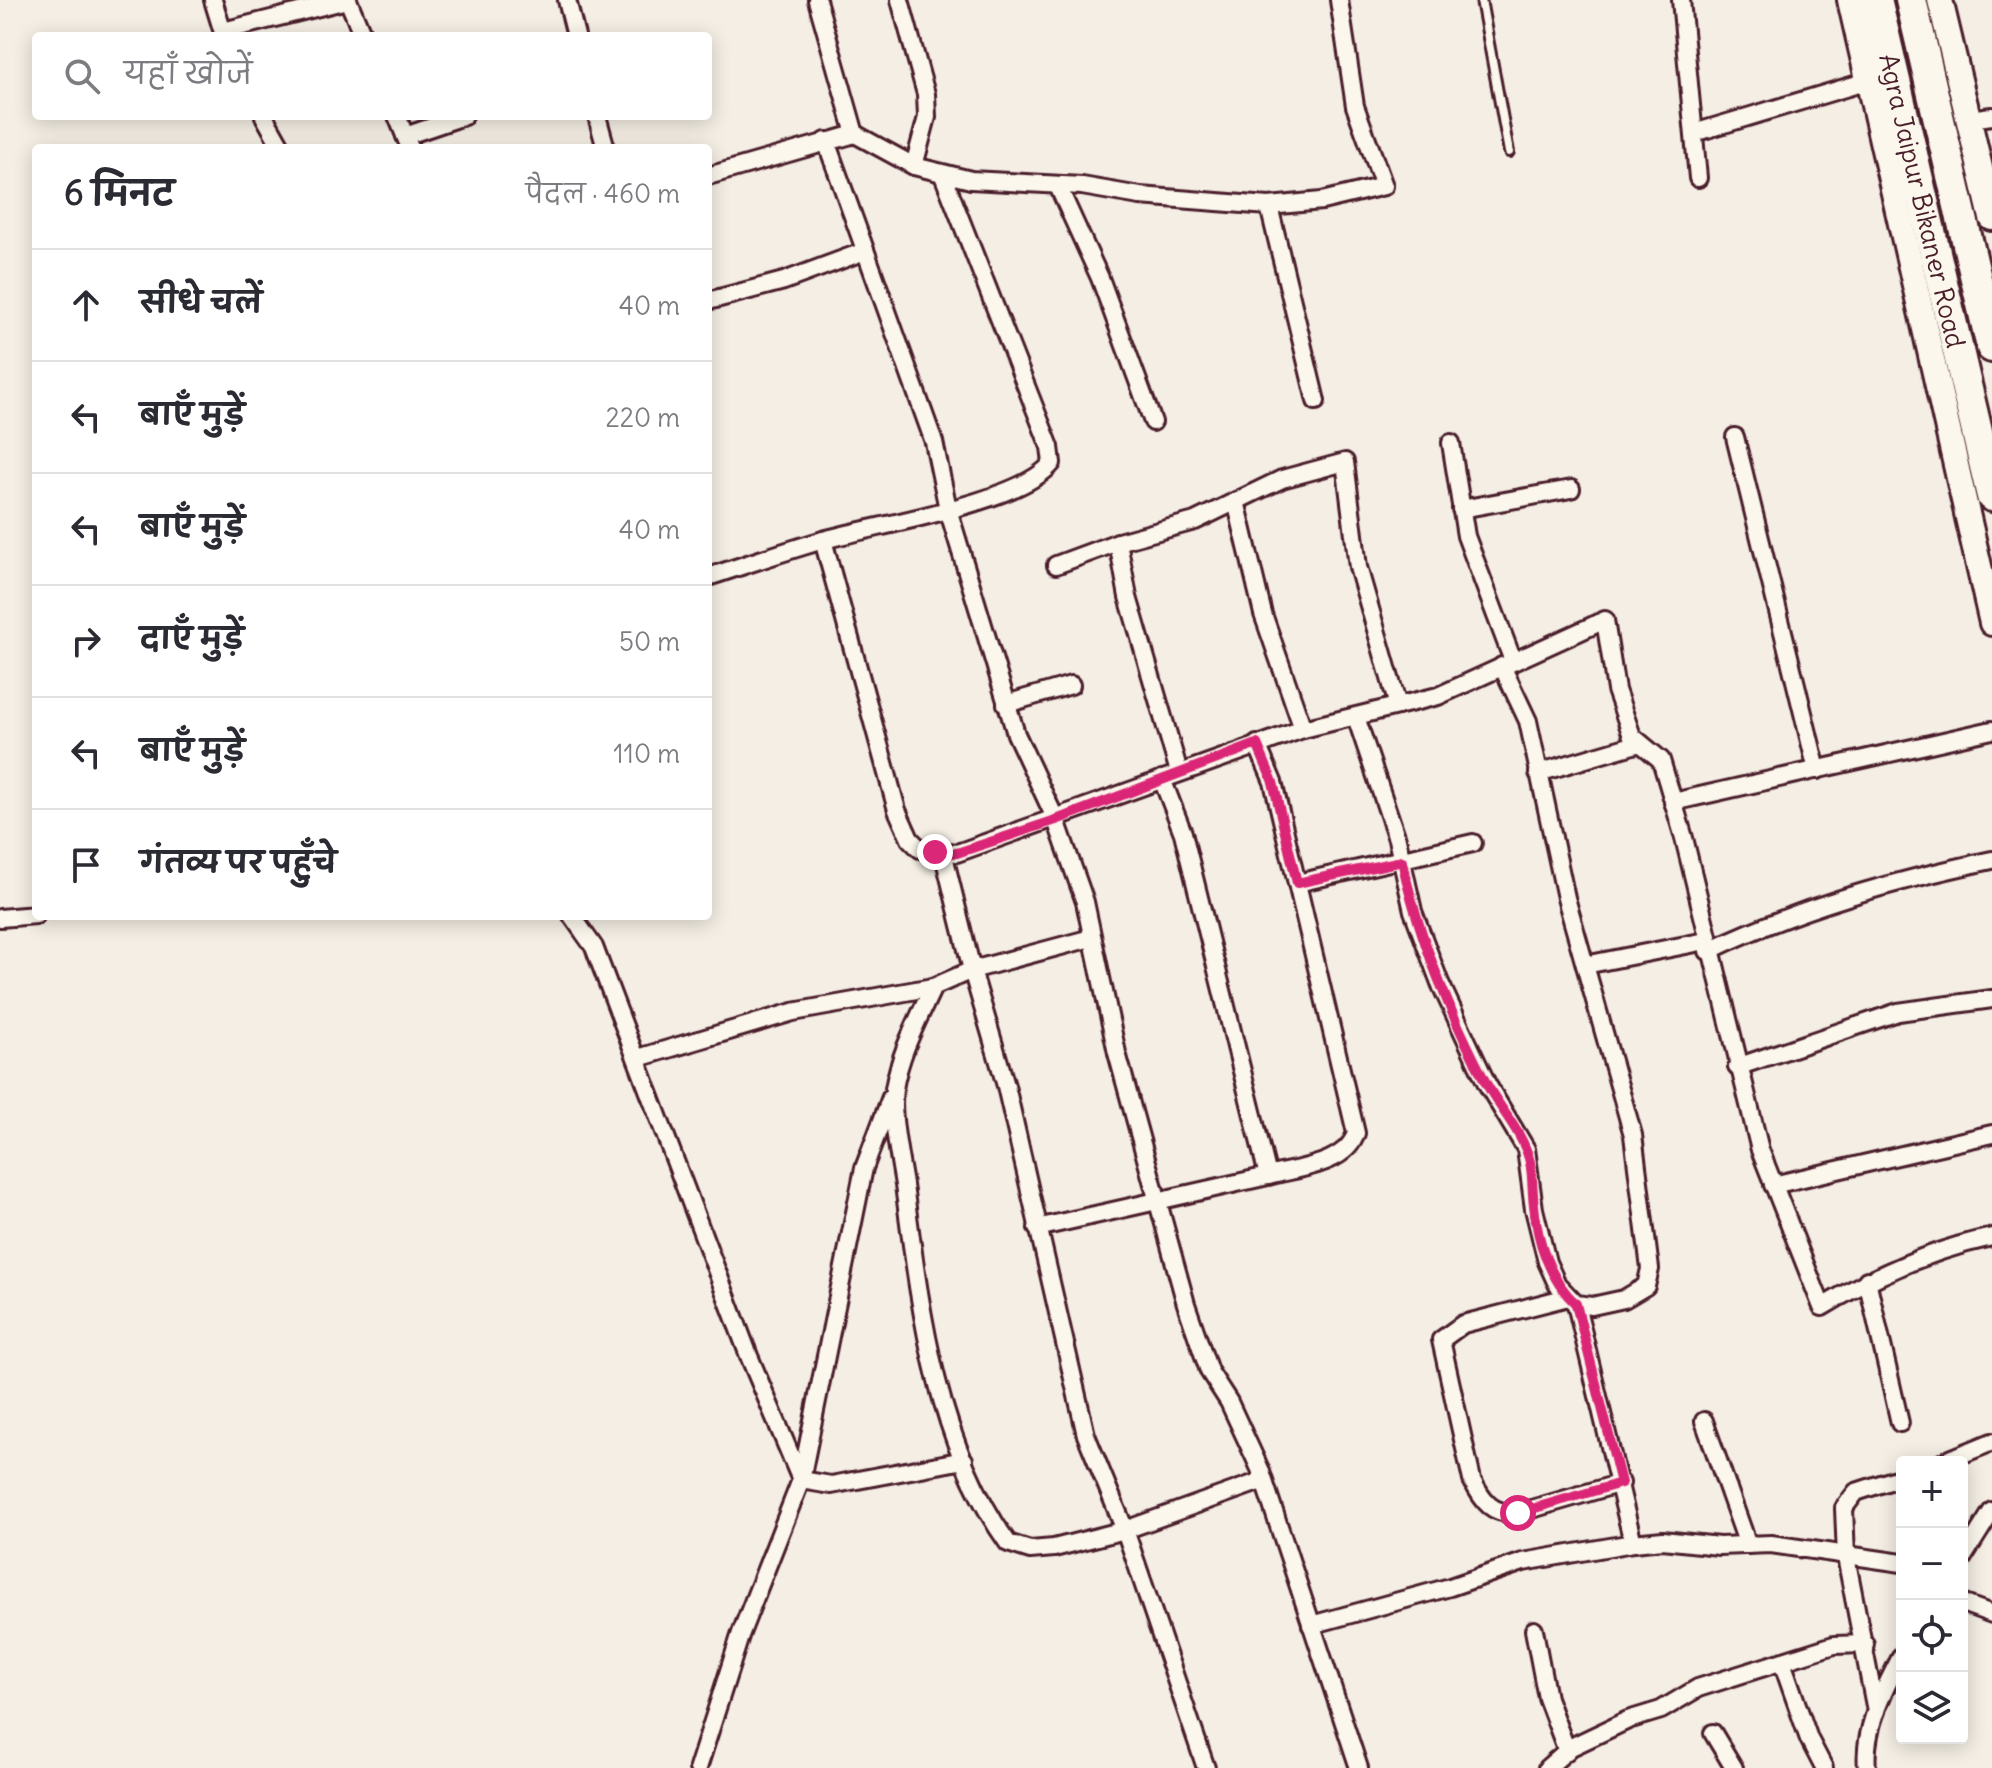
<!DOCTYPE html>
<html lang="hi">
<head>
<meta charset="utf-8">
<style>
  body { margin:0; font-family:Delius,"Playpen Sans Deva",sans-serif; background:#f7f7f7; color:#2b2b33 }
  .controls { position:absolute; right:24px; bottom:24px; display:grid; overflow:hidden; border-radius:8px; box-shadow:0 4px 20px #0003 }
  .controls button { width:72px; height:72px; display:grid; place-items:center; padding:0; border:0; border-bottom:2px solid #e1e1e2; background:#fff; color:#2b2b33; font:40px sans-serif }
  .stop { position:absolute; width:24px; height:24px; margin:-18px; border:6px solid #db2777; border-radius:50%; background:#fff }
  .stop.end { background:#db2777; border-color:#fff; box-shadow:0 2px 8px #0008 }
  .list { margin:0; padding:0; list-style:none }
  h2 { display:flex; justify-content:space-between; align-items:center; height:104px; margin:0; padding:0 32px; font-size:34px }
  h2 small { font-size:26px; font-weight:400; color:#7c7c81 }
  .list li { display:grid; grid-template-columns:52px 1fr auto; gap:24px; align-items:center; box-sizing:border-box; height:112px; padding:0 32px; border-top:2px solid #e1e1e2 }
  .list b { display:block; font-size:30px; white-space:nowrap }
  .list em { font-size:26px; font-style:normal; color:#7c7c81 }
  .icon { flex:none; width:44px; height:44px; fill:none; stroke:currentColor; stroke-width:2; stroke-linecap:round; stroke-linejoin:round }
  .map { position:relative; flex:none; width:1992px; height:1768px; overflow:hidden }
  .search { position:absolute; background:#fff; box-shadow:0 4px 20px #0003; left:32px; top:32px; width:680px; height:88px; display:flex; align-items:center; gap:20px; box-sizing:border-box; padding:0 28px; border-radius:8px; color:#7c7c81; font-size:30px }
  .panel { position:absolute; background:#fff; box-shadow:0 4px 20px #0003; left:32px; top:144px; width:680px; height:776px; border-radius:8px }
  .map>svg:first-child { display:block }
</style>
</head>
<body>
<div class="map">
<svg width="1992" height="1768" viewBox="0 0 1992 1768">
  <rect width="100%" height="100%" fill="#f4eee4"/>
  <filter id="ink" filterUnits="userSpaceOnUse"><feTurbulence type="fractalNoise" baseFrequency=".0125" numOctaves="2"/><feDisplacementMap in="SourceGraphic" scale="16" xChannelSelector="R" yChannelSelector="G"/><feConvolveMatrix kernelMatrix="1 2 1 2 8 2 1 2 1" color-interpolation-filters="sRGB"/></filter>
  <g filter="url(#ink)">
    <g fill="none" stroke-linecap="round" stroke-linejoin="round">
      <!-- lane casing -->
      <g stroke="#4a1f2b" stroke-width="14">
        <path id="lane" d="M1481,0L1509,152"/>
      </g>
      <!-- street casing -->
      <g stroke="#4a1f2b" stroke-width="22">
        <g id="street">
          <path d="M213,0L224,36"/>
          <path d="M348,0L363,36"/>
          <path d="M567,0L576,36"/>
          <path d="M817,0L855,134"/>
          <path d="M900,0L926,94L927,117L914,166"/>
          <path d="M1681,0L1698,178"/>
          <path d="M223,31L347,0"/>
          <path d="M264,116L282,148"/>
          <path d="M397,116L410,148"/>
          <path d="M597,116L605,145"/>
          <path d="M1969,119L1992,116"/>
          <path d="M1694,133L1868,81"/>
          <path d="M405,136L464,116"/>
          <path d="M826,141L934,442L948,509L1016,734L1056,820L1085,902L1117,1053L1186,1304L1209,1371L1229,1402L1260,1469L1359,1768"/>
          <path d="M708,176L855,134L914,166L971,180L1082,186L1140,196L1269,206L1322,201L1384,186L1355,106L1339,0"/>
          <path d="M1058,186L1100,278L1153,422"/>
          <path d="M1269,206L1316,401"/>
          <path d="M708,301L784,281L865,251"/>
          <path d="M1735,437L1817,770"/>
          <path d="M1451,443L1466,536L1513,661"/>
          <path d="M1236,501L1263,614L1303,729"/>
          <path d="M1461,509L1571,489"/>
          <path d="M823,540L897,810L910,839L920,849L957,853L1303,729L1438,696L1605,620L1616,690L1632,736L1661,760L1684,838L1760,1150L1822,1307C1875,1275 1931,1250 1992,1237"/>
          <path d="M1118,542L1128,597L1179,772"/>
          <path d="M1056,565L1118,542L1195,521L1282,479L1345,462L1358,567L1398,706"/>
          <path d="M708,577C745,565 782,552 820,541C871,526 1021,503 1052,463L1050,447L943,175"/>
          <path d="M1006,704L1071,685"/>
          <path d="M1356,717L1397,839L1413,911L1440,983L1487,1084L1526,1149L1534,1209L1547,1262L1557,1284L1576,1304L1592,1306L1624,1299L1646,1286L1650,1269L1633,1135L1566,898L1528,721L1502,666"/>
          <path d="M1257,744L1273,782L1356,1133C1346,1165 1297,1168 1268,1176"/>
          <path d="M1538,773L1640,743"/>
          <path d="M1673,802L1992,730"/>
          <path d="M943,852L972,970L1006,1086L1086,1435L1125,1530L1206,1768"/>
          <path d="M1297,883L1473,843"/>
          <path d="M572,916L594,947L749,1356L801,1480L831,1485L964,1460"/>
          <path d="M0,918L36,915"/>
          <path d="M1091,938L972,970L933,987C918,1020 900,1052 894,1089C890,1114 900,1159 904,1185C920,1307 935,1441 1008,1543L1030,1550L1054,1548L1125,1530L1264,1480"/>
          <path d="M1708,951C1800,907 1893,881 1992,860"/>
          <path d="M1585,965L1706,941"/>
          <path d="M638,1058L793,1012L933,987"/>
          <path d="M1737,1067L1898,1012L1992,999"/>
          <path d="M1773,1185L1992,1134"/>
          <path d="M1037,1228L1268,1176L1183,833L1162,779"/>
          <path d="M1867,1280L1900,1423"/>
          <path d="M1568,1297L1463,1324L1441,1340L1472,1480C1483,1502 1492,1515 1518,1513L1621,1483"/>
          <path d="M1576,1304L1633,1543"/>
          <path d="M1704,1421L1748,1545"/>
          <path d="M1943,1462L1992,1442"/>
          <path d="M1962,1559L1992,1511"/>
          <path d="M1962,1603L1992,1614"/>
          <path d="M1311,1625L1450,1587L1523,1562L1633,1543L1663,1540L1719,1546L1771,1544L1902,1563"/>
          <path d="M1534,1630L1547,1698L1567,1751"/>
          <path d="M1782,1662L1809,1739L1824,1768"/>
          <path d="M1876,1711L1846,1557L1844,1508L1856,1492L1902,1477"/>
          <path d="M1713,1733L1734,1768"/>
          <path d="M698,1768L741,1633L801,1480L864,1168L891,1097"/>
          <path d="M1547,1768L1571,1747L1628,1720L1661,1710L1698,1688L1834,1645L1865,1644"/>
          <path d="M1867,1768C1863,1729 1884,1689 1902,1655"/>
        </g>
      </g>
      <!-- secondary casing -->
      <g stroke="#4a1f2b" stroke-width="30">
        <g id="secondary">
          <path d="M1850,0L1992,623"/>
          <path d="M1940,0L1992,218"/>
        </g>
      </g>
      <!-- highway casing -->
      <g stroke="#4a1f2b" stroke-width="36">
        <g id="highway">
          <path id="s1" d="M1876,0L1992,496"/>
          <path d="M1911,0L1992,347"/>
        </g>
      </g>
      <!-- lane -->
      <use href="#lane" stroke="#fbf7ec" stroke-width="8"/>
      <!-- street -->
      <use href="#street" stroke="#fbf7ec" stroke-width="16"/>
      <!-- secondary -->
      <use href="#secondary" stroke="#fbf7ec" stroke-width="24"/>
      <!-- highway -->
      <use href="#highway" stroke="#fbf7ec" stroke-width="30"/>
    </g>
  </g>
  <g fill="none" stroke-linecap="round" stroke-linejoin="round" filter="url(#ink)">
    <!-- route -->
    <path stroke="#db2777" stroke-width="10" d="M935,852L957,853L1056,820L1257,744L1273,782L1297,883L1402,861C1419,938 1449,1012 1486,1083C1500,1109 1523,1133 1530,1162C1533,1176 1532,1191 1534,1205C1537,1240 1549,1279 1576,1304L1621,1483L1518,1513"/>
  </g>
  <g text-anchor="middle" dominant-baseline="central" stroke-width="8" stroke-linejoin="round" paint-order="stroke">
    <!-- street labels -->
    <g font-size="26" fill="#4a1f2b" stroke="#fbf7ec">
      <text stroke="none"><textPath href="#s1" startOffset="206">Agra Jaipur Bikaner Road</textPath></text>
    </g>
  </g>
</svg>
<div class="controls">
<button>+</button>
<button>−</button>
<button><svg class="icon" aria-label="locate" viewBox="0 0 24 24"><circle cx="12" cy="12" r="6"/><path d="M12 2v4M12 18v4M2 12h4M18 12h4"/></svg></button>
<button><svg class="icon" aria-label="layers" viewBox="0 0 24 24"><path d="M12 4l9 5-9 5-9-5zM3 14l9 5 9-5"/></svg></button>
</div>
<div class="stop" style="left:1518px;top:1513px"></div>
<div class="stop end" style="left:935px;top:852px"></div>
<div class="search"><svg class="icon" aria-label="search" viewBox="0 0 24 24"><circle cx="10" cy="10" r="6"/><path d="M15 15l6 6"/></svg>यहाँ खोजें</div>
<section class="panel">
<h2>6 मिनट<small>पैदल · 460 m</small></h2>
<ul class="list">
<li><svg class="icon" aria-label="ahead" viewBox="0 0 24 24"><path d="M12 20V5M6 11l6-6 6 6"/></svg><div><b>सीधे चलें</b></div><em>40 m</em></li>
<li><svg class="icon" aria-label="left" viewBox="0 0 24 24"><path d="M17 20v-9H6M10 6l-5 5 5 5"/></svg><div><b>बाएँ मुड़ें</b></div><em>220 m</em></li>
<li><svg class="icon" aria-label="left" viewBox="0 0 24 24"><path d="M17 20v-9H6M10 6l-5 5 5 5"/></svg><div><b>बाएँ मुड़ें</b></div><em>40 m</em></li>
<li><svg class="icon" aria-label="right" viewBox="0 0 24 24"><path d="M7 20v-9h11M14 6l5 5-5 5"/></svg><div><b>दाएँ मुड़ें</b></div><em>50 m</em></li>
<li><svg class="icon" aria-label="left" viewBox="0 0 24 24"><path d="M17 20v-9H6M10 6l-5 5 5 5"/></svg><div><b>बाएँ मुड़ें</b></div><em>110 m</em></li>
<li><svg class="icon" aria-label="arrive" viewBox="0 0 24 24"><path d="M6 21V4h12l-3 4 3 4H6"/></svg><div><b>गंतव्य पर पहुँचे</b></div></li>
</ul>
</section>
</div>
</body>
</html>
